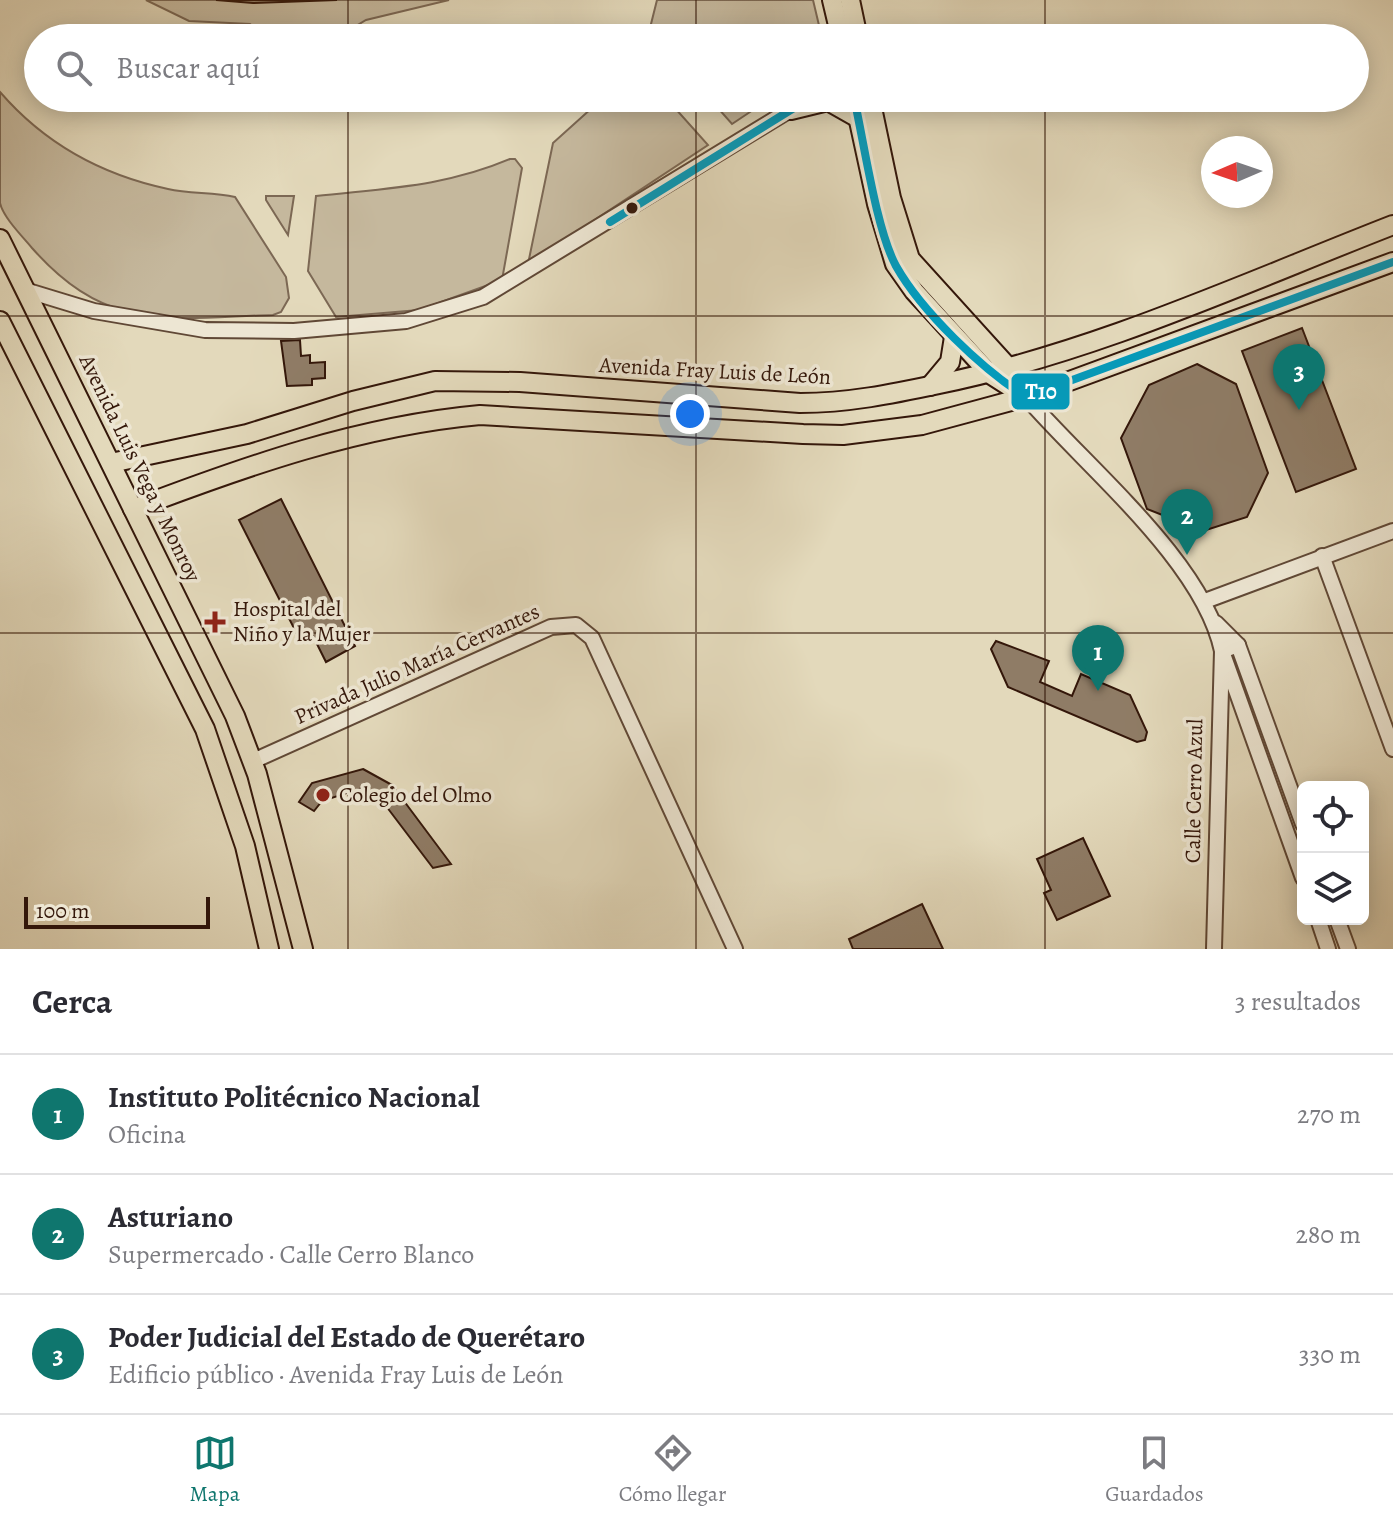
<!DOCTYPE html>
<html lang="es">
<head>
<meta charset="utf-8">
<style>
  body { margin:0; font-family:Alegreya,serif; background:#f2f2f3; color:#2b2b33 }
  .controls { position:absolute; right:24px; bottom:24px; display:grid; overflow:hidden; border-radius:12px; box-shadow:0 4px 20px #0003 }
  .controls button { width:72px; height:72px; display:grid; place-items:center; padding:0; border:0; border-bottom:2px solid #e1e1e2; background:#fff; color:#2b2b33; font:40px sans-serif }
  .compass { position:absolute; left:1201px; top:136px; width:72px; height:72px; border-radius:50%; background:#fff; box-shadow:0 4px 20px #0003; rotate:268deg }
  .scale { position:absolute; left:24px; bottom:20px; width:186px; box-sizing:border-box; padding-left:8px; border:4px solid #34170a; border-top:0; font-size:22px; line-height:28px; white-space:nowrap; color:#34170a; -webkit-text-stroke:6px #ede6d3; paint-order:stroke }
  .you { position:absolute; left:690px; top:414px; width:28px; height:28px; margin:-20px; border:6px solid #fff; border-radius:50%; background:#1a73e8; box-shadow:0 0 0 12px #1a73e833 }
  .badge { display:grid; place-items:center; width:52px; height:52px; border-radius:50%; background:#0f766e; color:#fff; font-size:26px; font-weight:700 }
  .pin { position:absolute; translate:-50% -66px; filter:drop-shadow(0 2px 4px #0008) }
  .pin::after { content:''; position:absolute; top:42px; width:28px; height:24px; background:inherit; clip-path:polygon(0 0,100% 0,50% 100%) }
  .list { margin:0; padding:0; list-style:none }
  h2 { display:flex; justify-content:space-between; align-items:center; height:104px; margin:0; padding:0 32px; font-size:34px }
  h2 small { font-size:26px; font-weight:400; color:#7c7c81 }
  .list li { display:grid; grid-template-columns:52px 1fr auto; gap:24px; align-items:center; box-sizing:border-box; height:120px; padding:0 32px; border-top:2px solid #e1e1e2 }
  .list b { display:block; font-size:30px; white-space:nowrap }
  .list p { margin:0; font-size:26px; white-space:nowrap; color:#7c7c81 }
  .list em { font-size:26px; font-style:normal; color:#7c7c81 }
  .icon { flex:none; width:44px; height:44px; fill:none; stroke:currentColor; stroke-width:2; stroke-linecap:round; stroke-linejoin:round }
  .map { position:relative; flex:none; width:1393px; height:949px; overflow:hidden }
  .search { position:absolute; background:#fff; box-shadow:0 4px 20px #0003; left:24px; right:24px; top:24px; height:88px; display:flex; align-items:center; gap:20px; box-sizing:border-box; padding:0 28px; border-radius:44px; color:#7c7c81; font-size:30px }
  .sheet { height:464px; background:#fff }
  nav { display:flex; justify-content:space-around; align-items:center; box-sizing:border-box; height:112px; border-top:2px solid #e1e1e2; background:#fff; font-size:22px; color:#7c7c81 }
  nav a { display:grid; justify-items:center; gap:4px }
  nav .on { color:#0f766e }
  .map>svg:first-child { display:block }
</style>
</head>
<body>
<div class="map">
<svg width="1393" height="949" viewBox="0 0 1393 949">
  <rect width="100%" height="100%" fill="#e3d9bb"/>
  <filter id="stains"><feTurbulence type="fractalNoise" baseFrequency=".0025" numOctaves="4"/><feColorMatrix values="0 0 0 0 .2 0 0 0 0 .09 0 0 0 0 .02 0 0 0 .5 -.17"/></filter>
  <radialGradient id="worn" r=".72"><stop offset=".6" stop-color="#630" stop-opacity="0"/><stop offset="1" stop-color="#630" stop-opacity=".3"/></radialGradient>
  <!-- green -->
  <g fill="#c5b89d" stroke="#7c6854" stroke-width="2">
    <path d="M146,0H449L366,20L351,29L259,32L250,24L189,21Z"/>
    <path d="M657,0H813L822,38H655L649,32Z"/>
    <path d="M0,92C44,143 102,175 168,189C190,194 213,192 235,197L286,277L289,298L281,312L273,315C169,318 108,334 32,248C22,236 3,217 0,203C0,180 0,119 0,92Z"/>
    <path d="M603,98H666L708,145L528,264L553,143Z"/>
    <path d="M709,98H771L732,124Z"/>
    <path d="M510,159H515L522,168L502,280L419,310L336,317L308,271L316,196C386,188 444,187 510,159Z"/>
    <path d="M266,196H294L288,235L266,200Z"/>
  </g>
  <!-- building -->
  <g fill="#8f7c66" stroke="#34170a" stroke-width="2">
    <path d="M216,0H337L253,3Z"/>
    <path d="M1302,328L1356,469L1296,492L1242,351Z"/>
    <path d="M300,340L301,356L310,355V363L325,362V378L312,379V385L287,386L281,341Z"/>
    <path d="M1197,364L1236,384L1268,473L1247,517L1203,531L1147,509L1121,438L1149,385Z"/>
    <path d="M281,499L355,646L326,662L313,636L301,642L239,520Z"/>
    <path d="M996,641L1049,661L1040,682L1072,696L1081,674L1130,695L1147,732L1145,740L1137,742L1008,687L991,649Z"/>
    <path d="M363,769L392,785L383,802L362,788L322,801L314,811L299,802L312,783Z"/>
    <path d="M392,785L451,864L433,868L383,802Z"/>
    <path d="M1083,838L1110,896L1057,920L1044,893L1051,890L1037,859Z"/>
    <path d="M922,904L943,949H853L849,939Z"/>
  </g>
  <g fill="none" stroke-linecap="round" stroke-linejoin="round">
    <!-- minor casing -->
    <g stroke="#604836" stroke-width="18">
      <g id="minor">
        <path d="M25,290L94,311L205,330L294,331L406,321L483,297L798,105"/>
        <path d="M1026,397C1086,467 1203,561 1222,651L1303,878"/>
        <path d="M1322,556L1393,749"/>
        <path d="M1205,601L1393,531"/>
        <path d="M1216,623L1238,645L1303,824"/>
        <path d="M253,761L551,627L576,625L592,638L735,949"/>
        <path d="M1318,919L1328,949"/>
        <path d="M1337,919L1348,949"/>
        <path d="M1214,949L1222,651L1238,645"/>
      </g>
    </g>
    <!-- major casing -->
    <g stroke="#34170a" stroke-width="22">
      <g id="major">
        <path d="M832,0L841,38"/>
        <path d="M850,0L858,38"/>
        <path d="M854,98L877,204L895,264L914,291L990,374L1026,397"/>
        <path d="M870,98L891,198L910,259L1016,376"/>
        <path d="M791,110L828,101L858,118"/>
        <path d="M0,239L235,716L257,774L303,949"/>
        <path d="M0,321L205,729L245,846L269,949"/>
        <path d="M930,386L950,362L954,337"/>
        <path d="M111,463L247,434L353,401L435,381L520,382L800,403C848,403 892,394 939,384C1096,352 1244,283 1393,225"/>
        <path d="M133,509C246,466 359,426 480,415L803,434L843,435L922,425L1026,397L1393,262"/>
      </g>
    </g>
    <!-- minor -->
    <use href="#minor" stroke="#ede6d3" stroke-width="14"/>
    <!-- major -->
    <use href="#major" stroke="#e3d9bb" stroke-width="18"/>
    <!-- bus-1 casing -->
    <g stroke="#ede6d3" stroke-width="14">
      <g id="bus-1">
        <path d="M854,98C864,142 876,229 896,266C922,312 982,369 1026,397L1393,262"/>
        <path d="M610,222L810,98"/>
      </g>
    </g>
    <!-- bus-1 -->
    <use href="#bus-1" stroke="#059aba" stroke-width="8"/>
  </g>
  <!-- grid -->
  <path fill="none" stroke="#34170a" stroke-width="2" stroke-opacity="0.55" d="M348,0V38M696,0V38M1045,0V38M348,98V949M696,98V949M1045,98V949M0,316H1393M0,633H1393"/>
  <!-- markers -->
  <circle fill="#34170a" stroke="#ede6d3" stroke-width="3" cx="632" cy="208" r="7"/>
  <g fill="#8f2418" stroke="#ede6d3" stroke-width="3">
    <path d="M211 610h8v8h8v8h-8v8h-8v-8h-8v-8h8z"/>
    <circle cx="323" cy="795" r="8"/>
  </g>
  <g text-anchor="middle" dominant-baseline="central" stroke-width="7" stroke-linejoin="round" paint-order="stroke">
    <!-- street labels -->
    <g font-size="22" fill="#34170a" stroke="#ede6d3">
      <text transform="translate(715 371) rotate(3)">Avenida Fray Luis de León</text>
      <text transform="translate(140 468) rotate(64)">Avenida Luis Vega y Monroy</text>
      <text transform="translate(417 664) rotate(-24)">Privada Julio María Cervantes</text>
      <text transform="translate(1194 791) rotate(-89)">Calle Cerro Azul</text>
    </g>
    <!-- poi labels -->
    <g font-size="22" fill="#34170a" stroke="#ede6d3" text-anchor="start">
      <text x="233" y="609">Hospital del<tspan x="233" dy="25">Niño y la Mujer</tspan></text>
      <text x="339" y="795">Colegio del Olmo</text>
    </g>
  </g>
  <rect stroke="#ede6d3" stroke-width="3" x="1010" y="372" width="61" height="39" rx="8" fill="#059aba"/>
  <g font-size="22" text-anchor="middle" font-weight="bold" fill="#fff">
    <text x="1041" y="399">T10</text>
  </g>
  <rect width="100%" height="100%" filter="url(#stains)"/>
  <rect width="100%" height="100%" fill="url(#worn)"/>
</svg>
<div class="controls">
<button><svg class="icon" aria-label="locate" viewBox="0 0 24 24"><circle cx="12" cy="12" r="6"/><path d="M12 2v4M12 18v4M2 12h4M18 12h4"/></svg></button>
<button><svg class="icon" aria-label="layers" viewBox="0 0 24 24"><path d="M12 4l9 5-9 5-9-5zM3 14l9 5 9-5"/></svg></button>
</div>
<svg class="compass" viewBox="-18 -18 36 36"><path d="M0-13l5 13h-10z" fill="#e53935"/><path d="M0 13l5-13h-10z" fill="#7c7c81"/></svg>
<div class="scale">100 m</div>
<div class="you"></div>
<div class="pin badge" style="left:1098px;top:691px">1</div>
<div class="pin badge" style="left:1187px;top:555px">2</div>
<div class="pin badge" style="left:1299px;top:410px">3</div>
<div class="search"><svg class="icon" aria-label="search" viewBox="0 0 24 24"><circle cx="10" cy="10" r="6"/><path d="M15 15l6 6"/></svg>Buscar aquí</div>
</div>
<section class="sheet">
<h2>Cerca<small>3 resultados</small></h2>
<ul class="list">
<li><span class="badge">1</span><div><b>Instituto Politécnico Nacional</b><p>Oficina</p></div><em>270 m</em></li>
<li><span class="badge">2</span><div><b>Asturiano</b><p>Supermercado · Calle Cerro Blanco</p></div><em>280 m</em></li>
<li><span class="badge">3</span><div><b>Poder Judicial del Estado de Querétaro</b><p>Edificio público · Avenida Fray Luis de León</p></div><em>330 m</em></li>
</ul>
</section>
<nav>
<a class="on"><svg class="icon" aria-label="map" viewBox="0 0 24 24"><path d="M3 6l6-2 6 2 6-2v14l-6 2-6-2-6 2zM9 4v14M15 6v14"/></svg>Mapa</a>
<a><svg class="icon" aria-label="directions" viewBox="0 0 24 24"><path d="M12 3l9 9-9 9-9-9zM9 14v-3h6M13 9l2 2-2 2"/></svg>Cómo llegar</a>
<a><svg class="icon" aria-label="saved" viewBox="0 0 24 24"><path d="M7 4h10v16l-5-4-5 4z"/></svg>Guardados</a>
</nav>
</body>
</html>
